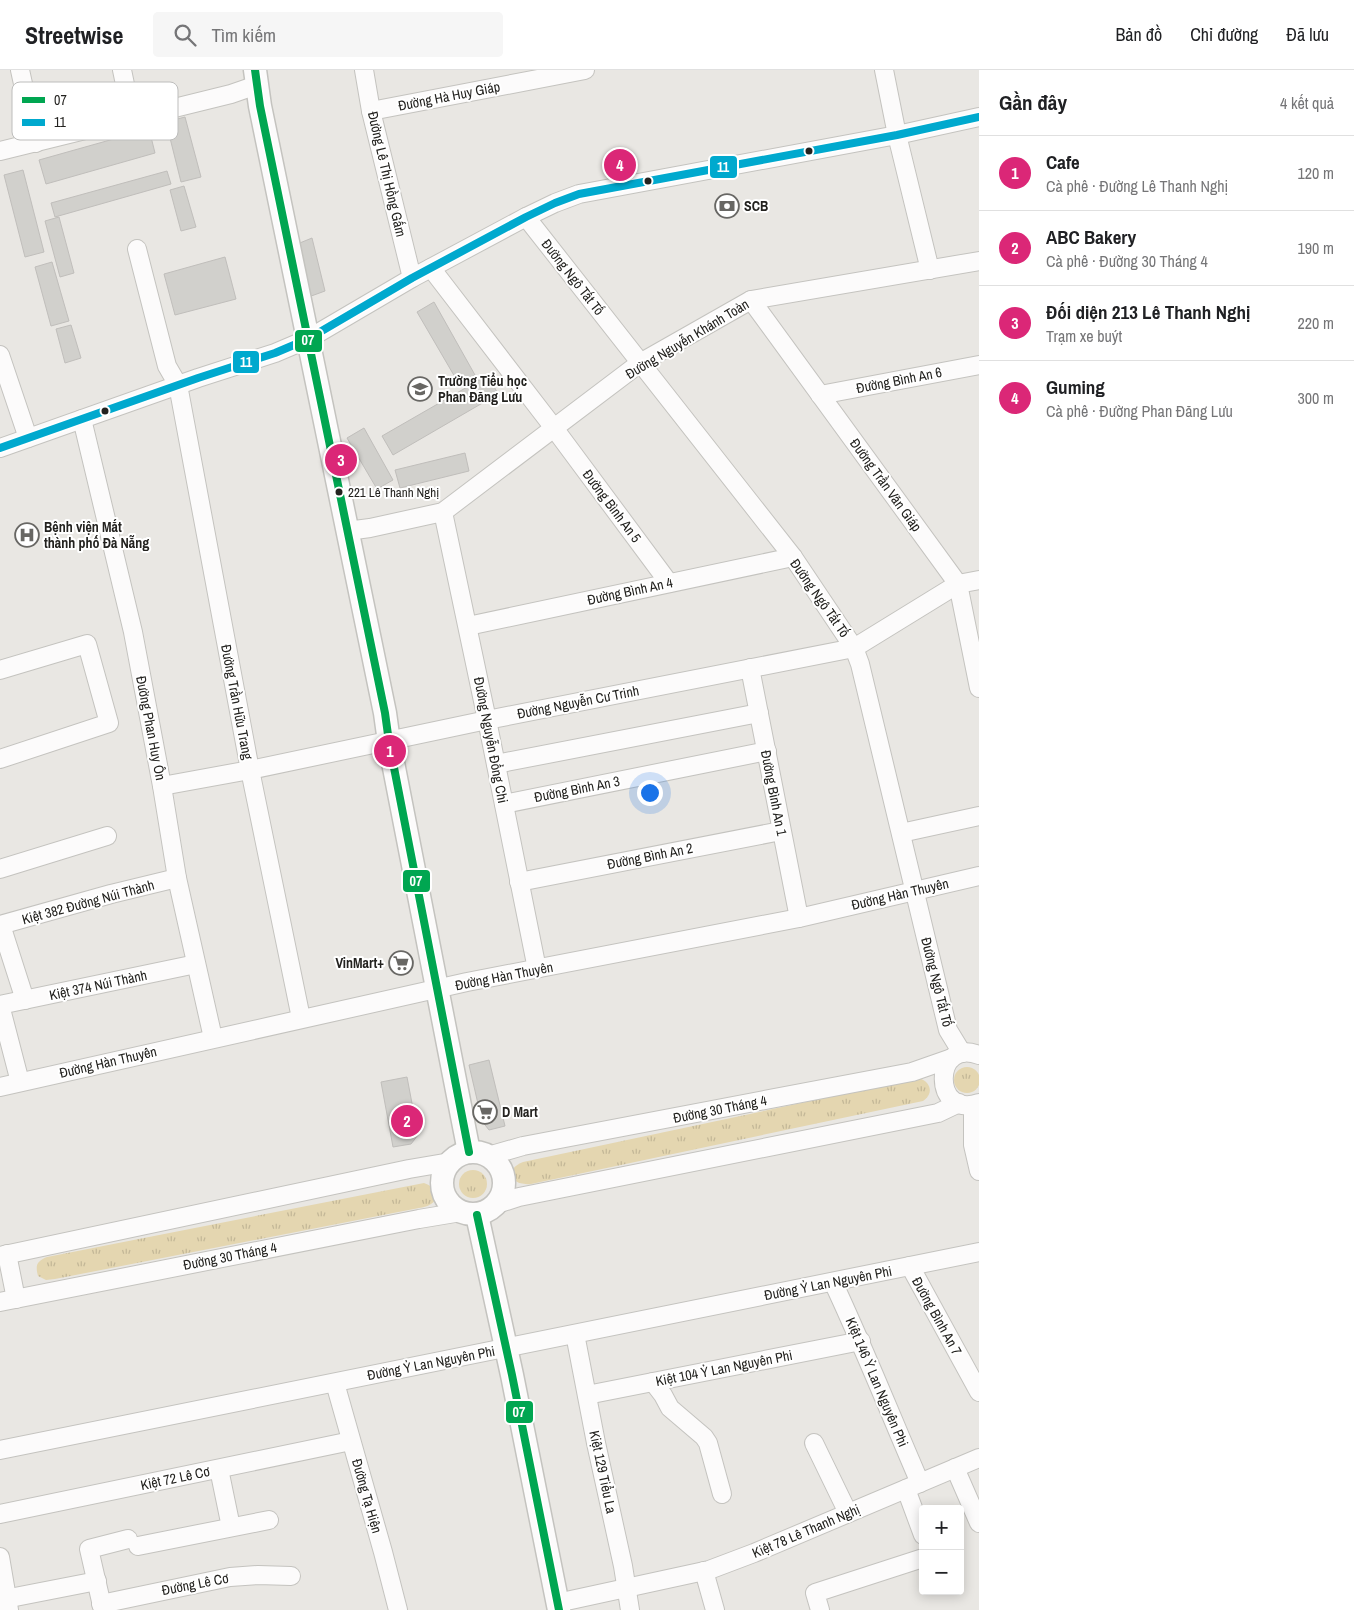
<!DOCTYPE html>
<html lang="vi">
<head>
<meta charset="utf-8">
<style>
  body { margin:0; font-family:"Archivo Narrow",sans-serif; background:#f6f6f6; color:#202124 }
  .controls { position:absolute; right:15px; bottom:15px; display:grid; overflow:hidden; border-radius:5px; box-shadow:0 2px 12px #0003 }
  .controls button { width:45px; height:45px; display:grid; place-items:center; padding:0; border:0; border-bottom:1px solid #e0e0e0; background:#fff; color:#202124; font:25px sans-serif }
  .you { position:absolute; left:649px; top:722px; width:18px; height:18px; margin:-12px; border:4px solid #fff; border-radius:50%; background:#1a73e8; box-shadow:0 0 0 8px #1a73e833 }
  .badge { display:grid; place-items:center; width:32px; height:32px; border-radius:50%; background:#db2777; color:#fff; font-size:16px; font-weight:700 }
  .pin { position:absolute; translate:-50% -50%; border:2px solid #fff; box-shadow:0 1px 5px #0006 }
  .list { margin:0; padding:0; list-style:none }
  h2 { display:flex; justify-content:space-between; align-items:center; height:65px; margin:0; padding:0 20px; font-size:21px }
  h2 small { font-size:16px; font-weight:400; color:#757577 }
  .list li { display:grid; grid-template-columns:32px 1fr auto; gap:15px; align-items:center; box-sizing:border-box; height:75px; padding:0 20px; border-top:1px solid #e0e0e0 }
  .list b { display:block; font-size:19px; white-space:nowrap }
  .list p { margin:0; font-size:16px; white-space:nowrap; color:#757577 }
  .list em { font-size:16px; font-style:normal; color:#757577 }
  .icon { flex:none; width:28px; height:28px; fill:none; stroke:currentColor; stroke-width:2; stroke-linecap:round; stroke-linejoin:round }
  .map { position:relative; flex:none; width:979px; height:1540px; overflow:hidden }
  header { display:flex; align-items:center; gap:30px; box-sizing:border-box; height:70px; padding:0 25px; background:#fff; border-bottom:1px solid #e0e0e0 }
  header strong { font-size:24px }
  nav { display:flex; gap:28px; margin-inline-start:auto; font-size:18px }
  .search { width:350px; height:45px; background:#f6f6f6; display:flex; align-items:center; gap:12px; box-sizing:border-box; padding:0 18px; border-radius:5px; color:#757577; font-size:19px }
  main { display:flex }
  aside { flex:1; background:#fff }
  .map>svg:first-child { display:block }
</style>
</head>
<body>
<header>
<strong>Streetwise</strong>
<div class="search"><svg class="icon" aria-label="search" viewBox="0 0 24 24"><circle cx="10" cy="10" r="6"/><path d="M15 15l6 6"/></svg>Tìm kiếm</div>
<nav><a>Bản đồ</a><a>Chỉ đường</a><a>Đã lưu</a></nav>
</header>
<main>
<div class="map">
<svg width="979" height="1540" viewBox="0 0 979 1540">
  <defs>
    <pattern id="grass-tufts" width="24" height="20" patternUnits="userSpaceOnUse" patternTransform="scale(1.25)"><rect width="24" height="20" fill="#e4d6b0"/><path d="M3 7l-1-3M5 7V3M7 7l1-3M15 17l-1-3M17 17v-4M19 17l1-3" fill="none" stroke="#c3b797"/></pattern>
  </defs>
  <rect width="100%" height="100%" fill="#e9e7e3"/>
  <!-- grass -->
  <g fill="url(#grass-tufts)">
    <circle cx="967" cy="1010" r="13"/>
    <path d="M919,1008C931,1012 934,1024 923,1031L531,1114C510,1116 503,1100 523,1092Z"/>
    <circle cx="473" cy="1114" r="14"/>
    <path d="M424,1113C434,1116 442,1127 431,1134C427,1137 423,1137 419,1138L55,1209L46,1210L38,1206C35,1195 37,1191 47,1187Z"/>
  </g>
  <!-- building -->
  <g fill="#d1d0cc" stroke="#c0bebb">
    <path d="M185,47L201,107L181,112L166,52Z"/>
    <path d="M142,61L144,68L151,67L155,83L46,114L39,90Z"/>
    <path d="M23,100L44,182L25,187L4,105Z"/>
    <path d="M167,101L171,114L55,147L51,133Z"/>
    <path d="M184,116L196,157L181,161L170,120Z"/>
    <path d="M59,147L74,203L60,207L45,151Z"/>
    <path d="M312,168L325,221L303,229L290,177Z"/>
    <path d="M225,187L236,229L175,245L164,204Z"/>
    <path d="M52,192L69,251L51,256L35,197Z"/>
    <path d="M434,232L475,305L459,314L417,242Z"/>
    <path d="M71,255L81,288L65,293L56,259Z"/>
    <path d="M488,305L498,324L393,385L382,366Z"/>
    <path d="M364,358L393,410L377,419L347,368Z"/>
    <path d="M465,383L469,401L400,418L395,400Z"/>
    <path d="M489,990L505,1056L489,1060L482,1051L469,995Z"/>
    <path d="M407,1007L418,1065L411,1074L393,1077L381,1012Z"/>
  </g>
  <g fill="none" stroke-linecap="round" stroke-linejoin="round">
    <!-- minor casing -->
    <g stroke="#c4c3bf" stroke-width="20">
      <g id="minor">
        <path d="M20,0L36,73"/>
        <path d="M122,0L132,48"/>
        <path d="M364,0L371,41L412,208"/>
        <path d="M884,0L897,65L930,200"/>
        <path d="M371,41L585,0"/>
        <path d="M0,81L231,24L257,15"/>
        <path d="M526,147L793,487L854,578L860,594L948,960L962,983"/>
        <path d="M137,179L167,296L178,315L250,700L301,948"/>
        <path d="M431,198L554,358L669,513"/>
        <path d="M751,230L958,514L979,618"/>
        <path d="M0,285L28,368"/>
        <path d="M820,325L979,295"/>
        <path d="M82,349L133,562L162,716L177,808L213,968"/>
        <path d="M0,378L198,308L275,283L308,269L412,208L526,147L555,133L579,124L897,65L979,47"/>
        <path d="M443,442L487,650L537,899"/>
        <path d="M347,461L370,458L443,442L640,293L751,230L979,191"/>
        <path d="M468,556L793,487"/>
        <path d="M750,598L799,848"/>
        <path d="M0,600L87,574L109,653L0,689"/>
        <path d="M496,694L759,643"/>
        <path d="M162,716L250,700L487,650L854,578L958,514L979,510"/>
        <path d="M504,734L767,681"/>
        <path d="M901,763L979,746"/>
        <path d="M0,799L107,766"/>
        <path d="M519,812L781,761"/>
        <path d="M0,855L111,824L177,808"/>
        <path d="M1,855L25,930"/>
        <path d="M0,935L196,894"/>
        <path d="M0,935L20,1012"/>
        <path d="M979,985C932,967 932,1050 979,1033"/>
        <path d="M0,1017L467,912L799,848L979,806"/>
        <path d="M973,1035V1075L979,1101"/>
        <path d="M488,1086L523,1076L912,1002L952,988"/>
        <path d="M497,1134L519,1127L938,1043L959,1033"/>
        <path d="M7,1184L16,1229"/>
        <path d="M0,1186L409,1099L450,1092"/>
        <path d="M910,1196L979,1322"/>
        <path d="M833,1212C864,1278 891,1346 920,1413"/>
        <path d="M0,1232L419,1149L461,1142"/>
        <path d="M575,1264L596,1373L623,1496L630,1540"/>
        <path d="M653,1312L663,1325L670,1338L704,1367L708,1373L722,1424"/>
        <path d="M335,1313L383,1482L398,1540"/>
        <path d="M587,1325L861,1271"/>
        <path d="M814,1373L848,1443"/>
        <path d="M0,1380L979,1182"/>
        <path d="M955,1398L979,1453"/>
        <path d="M219,1399L231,1457"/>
        <path d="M906,1419L923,1465"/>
        <path d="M0,1444L351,1371"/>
        <path d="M138,1476L269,1450"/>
        <path d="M0,1487L9,1540"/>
        <path d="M704,1501L715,1540"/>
        <path d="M0,1530L97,1511"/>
        <path d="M557,1533L709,1500L754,1483L979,1388"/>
        <path d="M101,1534L230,1507L258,1505L291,1506"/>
        <path d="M103,1540L89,1479L128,1469"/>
        <path d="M820,1540L815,1523L923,1488"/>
      </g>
    </g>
    <!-- major casing -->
    <g stroke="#c4c3bf" stroke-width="25">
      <g id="major">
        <path d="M255,0L260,36L385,643L389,672L469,1082"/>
        <circle cx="473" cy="1113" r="31"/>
        <path d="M477,1145L512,1305L559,1540"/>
      </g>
    </g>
    <!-- minor -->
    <use href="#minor" stroke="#fcfbfb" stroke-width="18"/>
    <!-- major -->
    <use href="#major" stroke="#fcfbfb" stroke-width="22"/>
    <!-- bus-1 casing -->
    <g stroke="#fff" stroke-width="11">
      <g id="bus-1">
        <path d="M255,0L260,36L385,643L389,672L469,1082"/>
        <path d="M477,1145L512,1305L559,1540"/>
      </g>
    </g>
    <!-- bus-2 casing -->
    <g stroke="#fff" stroke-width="11">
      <path id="bus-2" d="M0,378L198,308L275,283L308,269L412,208L526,147L555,133L579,124L897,65L979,47"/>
    </g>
    <!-- bus-1 -->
    <use href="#bus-1" stroke="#00a651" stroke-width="8"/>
    <!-- bus-2 -->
    <use href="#bus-2" stroke="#00a9ce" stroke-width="8"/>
  </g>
  <!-- icons -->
  <defs>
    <g id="bank-ring" transform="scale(1.25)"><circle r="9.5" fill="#fff" stroke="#686764" stroke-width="1.5"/><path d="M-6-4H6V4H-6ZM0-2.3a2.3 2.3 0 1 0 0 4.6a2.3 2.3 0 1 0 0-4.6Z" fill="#686764"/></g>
    <g id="school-ring" transform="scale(1.25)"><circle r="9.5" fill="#fff" stroke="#686764" stroke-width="1.5"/><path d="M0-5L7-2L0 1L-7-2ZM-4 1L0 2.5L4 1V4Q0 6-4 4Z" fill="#686764"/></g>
    <g id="hospital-ring" transform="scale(1.25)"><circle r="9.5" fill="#fff" stroke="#686764" stroke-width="1.5"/><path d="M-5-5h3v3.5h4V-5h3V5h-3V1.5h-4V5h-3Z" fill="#686764"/></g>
    <g id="supermarket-ring" transform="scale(1.25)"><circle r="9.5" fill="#fff" stroke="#686764" stroke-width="1.5"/><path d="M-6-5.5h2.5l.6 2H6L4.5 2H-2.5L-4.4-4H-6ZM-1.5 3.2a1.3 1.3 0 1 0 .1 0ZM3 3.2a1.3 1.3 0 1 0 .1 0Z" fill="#686764"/></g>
  </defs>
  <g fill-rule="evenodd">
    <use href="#bank-ring" x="727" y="136"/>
    <use href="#school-ring" x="420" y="319"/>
    <use href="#hospital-ring" x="27" y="465"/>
    <use href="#supermarket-ring" x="401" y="893"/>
    <use href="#supermarket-ring" x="485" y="1042"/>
  </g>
  <!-- markers -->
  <g fill="#23221f" stroke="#fff" stroke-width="2">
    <circle cx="809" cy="81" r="4.5"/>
    <circle cx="648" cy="111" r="4.5"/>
    <circle cx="105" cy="341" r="4.5"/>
    <circle cx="339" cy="422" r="4.5"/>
  </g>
  <g text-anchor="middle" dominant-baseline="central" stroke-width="4" stroke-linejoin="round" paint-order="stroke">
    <!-- bus labels -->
    <g font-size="13" fill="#23221f" stroke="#fff" text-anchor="start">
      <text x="348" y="422">221 Lê Thanh Nghị</text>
    </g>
    <!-- street labels -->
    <g font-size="14" fill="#23221f" stroke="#fff">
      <text transform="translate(449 26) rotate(-11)">Đường Hà Huy Giáp</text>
      <text transform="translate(387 104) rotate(77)">Đường Lê Thị Hồng Gấm</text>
      <text transform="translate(573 207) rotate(52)">Đường Ngô Tất Tố</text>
      <text transform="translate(687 269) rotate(-31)">Đường Nguyễn Khánh Toàn</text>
      <text transform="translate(899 310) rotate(-11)">Đường Bình An 6</text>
      <text transform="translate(886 415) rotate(54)">Đường Trần Văn Giáp</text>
      <text transform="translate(612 436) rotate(53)">Đường Bình An 5</text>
      <text transform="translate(630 521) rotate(-12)">Đường Bình An 4</text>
      <text transform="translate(820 528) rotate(55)">Đường Ngô Tất Tố</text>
      <text transform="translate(237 632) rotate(79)">Đường Trần Hữu Trang</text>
      <text transform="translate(578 632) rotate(-11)">Đường Nguyễn Cư Trinh</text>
      <text transform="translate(151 658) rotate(79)">Đường Phan Huy Ôn</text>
      <text transform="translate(491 670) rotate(79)">Đường Nguyễn Đổng Chi</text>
      <text transform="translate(577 719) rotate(-11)">Đường Bình An 3</text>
      <text transform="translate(774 723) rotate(79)">Đường Bình An 1</text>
      <text transform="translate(650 786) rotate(-11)">Đường Bình An 2</text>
      <text transform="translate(900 824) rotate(-13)">Đường Hàn Thuyên</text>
      <text transform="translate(88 832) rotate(-15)">Kiệt 382 Đường Núi Thành</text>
      <text transform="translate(504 906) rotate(-11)">Đường Hàn Thuyên</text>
      <text transform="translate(937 912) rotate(76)">Đường Ngô Tất Tố</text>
      <text transform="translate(98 915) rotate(-12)">Kiệt 374 Núi Thành</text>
      <text transform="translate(108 992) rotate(-13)">Đường Hàn Thuyên</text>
      <text transform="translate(720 1039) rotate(-11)">Đường 30 Tháng 4</text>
      <text transform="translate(230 1186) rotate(-11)">Đường 30 Tháng 4</text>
      <text transform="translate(828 1213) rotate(-11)">Đường Ỷ Lan Nguyên Phi</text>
      <text transform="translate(937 1246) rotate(61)">Đường Bình An 7</text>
      <text transform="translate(431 1293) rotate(-11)">Đường Ỷ Lan Nguyên Phi</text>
      <text transform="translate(724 1298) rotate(-11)">Kiệt 104 Ỷ Lan Nguyên Phi</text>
      <text transform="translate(877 1312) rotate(67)">Kiệt 146 Ỷ Lan Nguyên Phi</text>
      <text transform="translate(603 1402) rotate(78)">Kiệt 129 Tiểu La</text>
      <text transform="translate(175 1408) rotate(-12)">Kiệt 72 Lê Cơ</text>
      <text transform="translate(367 1426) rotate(74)">Đường Tạ Hiện</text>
      <text transform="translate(806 1461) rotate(-23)">Kiệt 78 Lê Thanh Nghị</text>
      <text transform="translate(195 1514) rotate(-11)">Đường Lê Cơ</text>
    </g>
    <!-- poi labels -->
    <g font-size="14" font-weight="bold" fill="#23221f" stroke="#fff" text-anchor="start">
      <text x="744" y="136">SCB</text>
      <text x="438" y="311">Trường Tiểu học<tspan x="438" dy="16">Phan Đăng Lưu</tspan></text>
      <text x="44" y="457">Bệnh viện Mắt<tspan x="44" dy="16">thành phố Đà Nẵng</tspan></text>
      <text x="384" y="893" text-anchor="end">VinMart+</text>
      <text x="502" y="1042">D Mart</text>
    </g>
  </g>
  <!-- legend -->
  <rect x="12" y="12" width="166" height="58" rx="8" fill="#fff" stroke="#bdbdbc" stroke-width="1"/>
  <rect x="22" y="27" width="23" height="6" fill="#00a651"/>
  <rect x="22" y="49" width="23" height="7" fill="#00a9ce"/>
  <g font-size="14" fill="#23221f">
    <text x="54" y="35">07</text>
    <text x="54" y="57">11</text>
  </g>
  <g stroke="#fff" stroke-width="2">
    <rect x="709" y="85" width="29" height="24" rx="5" fill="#00a9ce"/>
    <rect x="294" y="259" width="29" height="24" rx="5" fill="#00a651"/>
    <rect x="232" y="280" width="28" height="24" rx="5" fill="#00a9ce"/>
    <rect x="402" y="799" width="29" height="24" rx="5" fill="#00a651"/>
    <rect x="505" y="1330" width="29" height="24" rx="5" fill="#00a651"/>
  </g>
  <g font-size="14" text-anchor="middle" font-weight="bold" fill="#fff">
    <text x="723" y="102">11</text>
    <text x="308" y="275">07</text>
    <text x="246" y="297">11</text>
    <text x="416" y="816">07</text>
    <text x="519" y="1347">07</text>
  </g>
</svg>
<div class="controls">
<button>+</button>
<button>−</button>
</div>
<div class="you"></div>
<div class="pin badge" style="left:390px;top:681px">1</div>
<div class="pin badge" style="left:407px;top:1051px">2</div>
<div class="pin badge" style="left:341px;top:390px">3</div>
<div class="pin badge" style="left:620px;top:95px">4</div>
</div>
<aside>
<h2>Gần đây<small>4 kết quả</small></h2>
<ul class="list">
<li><span class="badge">1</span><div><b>Cafe</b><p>Cà phê · Đường Lê Thanh Nghị</p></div><em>120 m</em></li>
<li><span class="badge">2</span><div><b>ABC Bakery</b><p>Cà phê · Đường 30 Tháng 4</p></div><em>190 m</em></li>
<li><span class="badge">3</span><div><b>Đối diện 213 Lê Thanh Nghị</b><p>Trạm xe buýt</p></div><em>220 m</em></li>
<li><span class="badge">4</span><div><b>Guming</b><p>Cà phê · Đường Phan Đăng Lưu</p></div><em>300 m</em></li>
</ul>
</aside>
</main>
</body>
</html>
